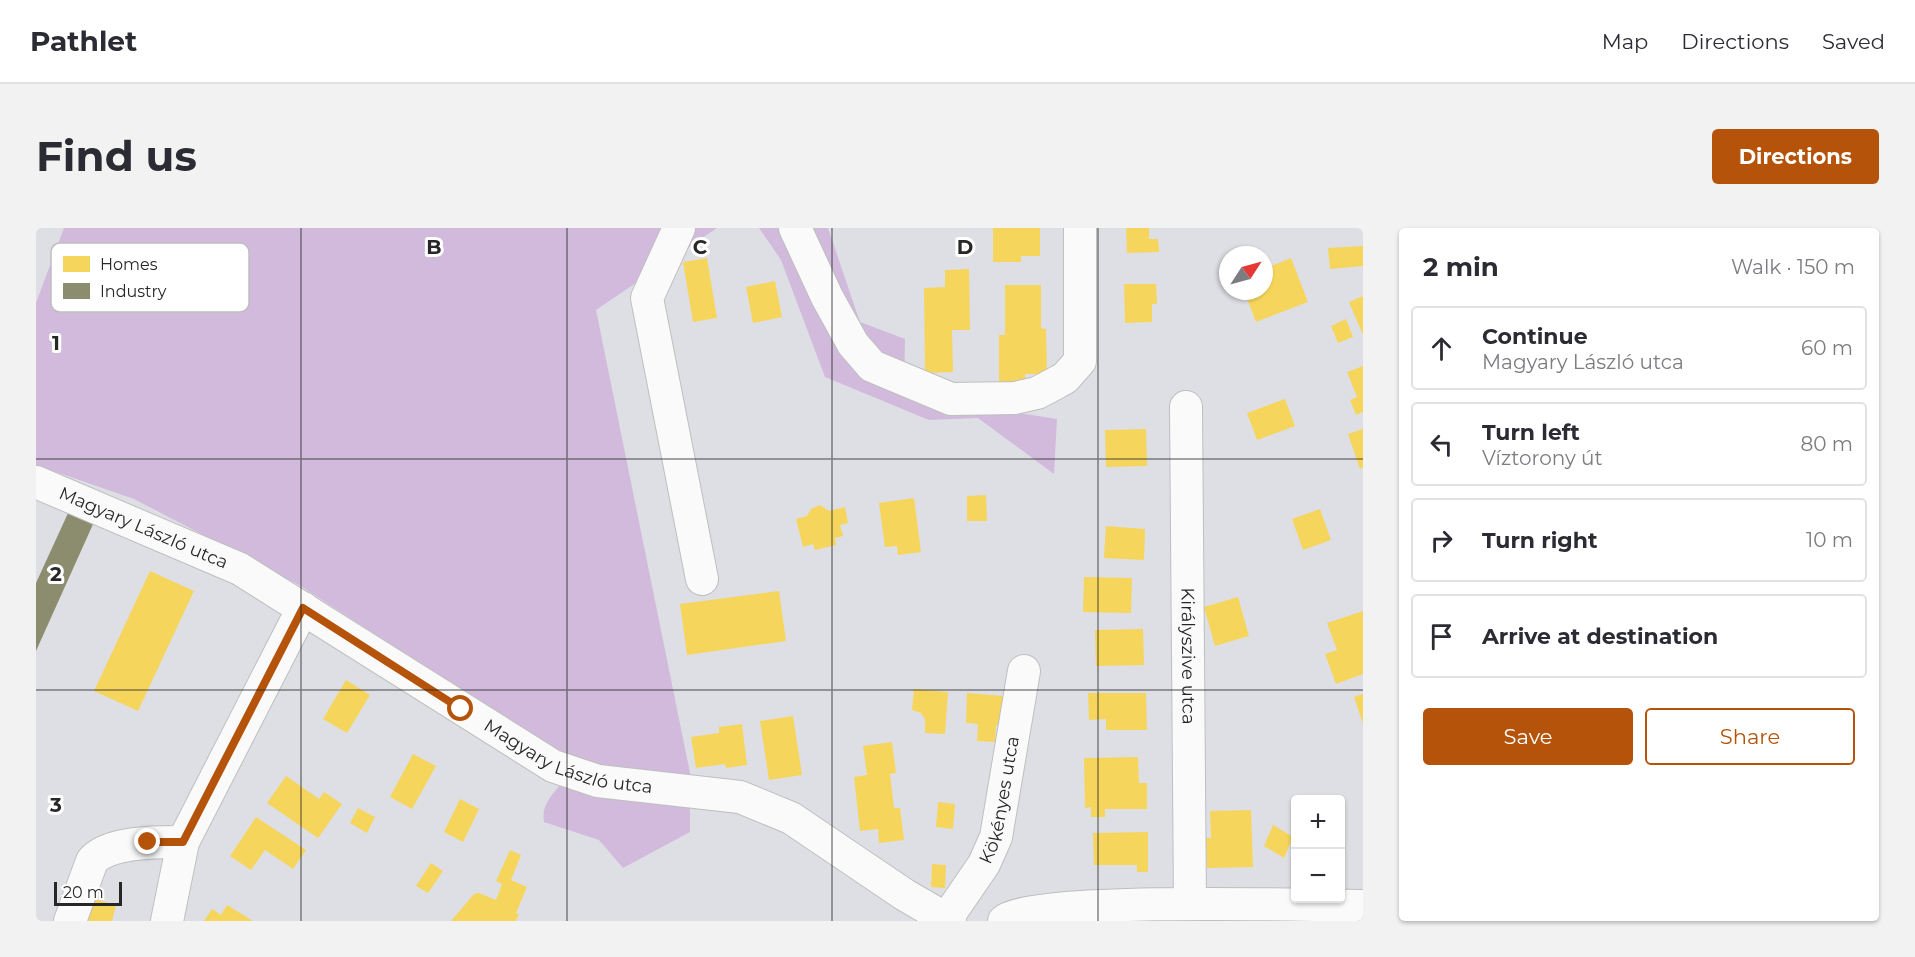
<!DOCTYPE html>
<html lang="en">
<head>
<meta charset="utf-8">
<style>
  body { margin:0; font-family:Montserrat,sans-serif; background:#f2f2f3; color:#2b2b33 }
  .controls { position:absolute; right:18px; bottom:18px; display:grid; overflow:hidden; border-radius:6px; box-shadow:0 2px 4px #0004 }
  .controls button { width:54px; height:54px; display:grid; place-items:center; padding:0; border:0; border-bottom:2px solid #e1e1e2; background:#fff; color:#2b2b33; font:30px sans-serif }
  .compass { position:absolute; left:1183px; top:18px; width:54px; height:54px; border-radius:50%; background:#fff; box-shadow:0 2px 4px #0004; rotate:54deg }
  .scale { position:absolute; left:18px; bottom:15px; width:68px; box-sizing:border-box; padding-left:6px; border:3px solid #272727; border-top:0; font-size:16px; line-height:21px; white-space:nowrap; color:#272727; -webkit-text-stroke:4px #fff; paint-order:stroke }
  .stop { position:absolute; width:18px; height:18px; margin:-14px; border:4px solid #b45309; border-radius:50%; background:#fff }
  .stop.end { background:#b45309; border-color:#fff; box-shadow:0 2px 6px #0008 }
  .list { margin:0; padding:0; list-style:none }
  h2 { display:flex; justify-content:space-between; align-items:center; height:78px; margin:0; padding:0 24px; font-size:26px }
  h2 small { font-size:20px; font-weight:400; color:#7c7c81 }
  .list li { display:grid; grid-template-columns:39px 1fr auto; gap:18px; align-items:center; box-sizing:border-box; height:84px; margin:0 12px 12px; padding:0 12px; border:2px solid #e1e1e2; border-radius:6px }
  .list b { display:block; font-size:22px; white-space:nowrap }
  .list p { margin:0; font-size:20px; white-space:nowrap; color:#7c7c81 }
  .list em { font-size:20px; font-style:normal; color:#7c7c81 }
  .actions { display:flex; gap:12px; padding:18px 24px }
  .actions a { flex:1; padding:14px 0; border:2px solid #b45309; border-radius:6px; text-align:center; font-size:21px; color:#b45309 }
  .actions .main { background:#b45309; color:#fff }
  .icon { flex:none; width:33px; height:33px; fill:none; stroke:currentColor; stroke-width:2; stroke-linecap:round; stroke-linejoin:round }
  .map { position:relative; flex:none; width:1327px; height:693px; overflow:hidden; border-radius:6px }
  header { display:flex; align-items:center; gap:36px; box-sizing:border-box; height:84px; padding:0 30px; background:#fff; border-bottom:2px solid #e1e1e2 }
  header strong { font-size:28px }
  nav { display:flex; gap:33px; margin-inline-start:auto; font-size:21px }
  .intro { display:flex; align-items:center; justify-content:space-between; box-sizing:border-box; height:144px; padding:0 36px }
  h1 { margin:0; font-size:42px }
  .button { padding:15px 27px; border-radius:6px; background:#b45309; color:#fff; font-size:21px; font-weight:700 }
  main { display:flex; gap:36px; padding:0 36px }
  aside { flex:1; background:#fff; border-radius:6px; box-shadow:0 2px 4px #0004 }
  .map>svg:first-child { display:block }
</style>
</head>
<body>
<header>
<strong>Pathlet</strong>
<nav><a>Map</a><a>Directions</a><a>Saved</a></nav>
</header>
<div class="intro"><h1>Find us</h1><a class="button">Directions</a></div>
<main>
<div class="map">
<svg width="1327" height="693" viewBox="0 0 1327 693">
  <rect width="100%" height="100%" fill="#dedfe4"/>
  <!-- green -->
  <g fill="#d2badd">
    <path d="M28,0H681L560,82L654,545V604L587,640L563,612L508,594C503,570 533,552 545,534L509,516L263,357L98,271L0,237V75Z"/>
    <path d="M723,0H792L824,94L869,111L868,161L971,183L1021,191L1018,246L942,190L893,192L789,149L745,32Z"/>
  </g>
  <!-- homes -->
  <g fill="#f6d55c">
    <path d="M957,0H1004V28H985V34H957Z"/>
    <path d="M1090,0H1113V11H1122L1123,24L1091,25Z"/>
    <path d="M1327,18V38L1294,41L1292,20Z"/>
    <path d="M671,30L681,90L657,94L647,34Z"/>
    <path d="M1255,30L1272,74L1220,94L1208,63H1228V41Z"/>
    <path d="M933,41L934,102H916L917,144L889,145L888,60L909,59V42Z"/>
    <path d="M739,53L746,89L717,95L710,59Z"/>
    <path d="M1088,56H1120L1121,76H1116V94L1089,95Z"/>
    <path d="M969,57H1005V100L1010,101L1011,146H989L990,157H963V107H969Z"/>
    <path d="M1327,68V107L1313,74Z"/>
    <path d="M1310,91L1317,109L1302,115L1295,98Z"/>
    <path d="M1327,138V184L1320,187L1314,172L1321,169L1311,144Z"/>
    <path d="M1249,171L1259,198L1221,212L1211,185Z"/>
    <path d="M1110,201L1111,238L1070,239L1069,202Z"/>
    <path d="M1327,201V239L1324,241L1312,206Z"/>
    <path d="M950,267L951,293H931V268Z"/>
    <path d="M878,270L885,324L862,327L861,318L849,319L843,275Z"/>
    <path d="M784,277L793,283L809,279L812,295L804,297L807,308L799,310L800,317L779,322L777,316L767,319L760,291L771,288L775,281Z"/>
    <path d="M1284,281L1295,312L1267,322L1256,291Z"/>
    <path d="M1070,298L1109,301L1108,332L1068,330Z"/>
    <path d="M114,343L158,363L102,483L58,463Z"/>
    <path d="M1048,349L1096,350L1095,385L1047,384Z"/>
    <path d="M743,363L750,413L651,427L644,376Z"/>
    <path d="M1202,369L1213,408L1179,418L1168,379Z"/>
    <path d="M1327,383V446L1300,456L1289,426L1301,422L1291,395Z"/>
    <path d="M1107,401L1108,437L1060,438L1059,402Z"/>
    <path d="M310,452L334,467L311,505L287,491Z"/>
    <path d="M878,461L912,464L909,506L889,505V491L885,485L876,482Z"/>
    <path d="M931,465L967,468L965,497H960L959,514L941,513L942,496L930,495Z"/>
    <path d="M1052,465H1110L1111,502H1070V491L1053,492Z"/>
    <path d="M1327,466V496L1318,469Z"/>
    <path d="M757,488L766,547L733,552L724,493Z"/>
    <path d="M706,496L711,537L690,540L689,536L660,540L655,509L683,505V499Z"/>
    <path d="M856,514L860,545L854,546L858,580H864L868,612L843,615L842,601L824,603L818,549L831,547L827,518Z"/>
    <path d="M377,526L400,538L376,581L354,569Z"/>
    <path d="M1102,529L1103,555H1111V581H1069V589H1055V579L1049,580L1048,530Z"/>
    <path d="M250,548L283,571L288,564L306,576L282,610L231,575Z"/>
    <path d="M424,571L443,581L427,614L408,604Z"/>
    <path d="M902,574L919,576L917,601L900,599Z"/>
    <path d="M322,580L339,589L331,605L314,595Z"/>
    <path d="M1215,582L1217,639L1171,640L1170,610H1175L1174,583Z"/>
    <path d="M220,589L270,622L257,641L229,622L215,642L194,628Z"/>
    <path d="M1237,597L1257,609L1248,630L1228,618Z"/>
    <path d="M1112,604V644H1101V637H1058L1057,605Z"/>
    <path d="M474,622L485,627L475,652L491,659L480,685L483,686L480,693H415L438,666L443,665L460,672L466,656L460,653Z"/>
    <path d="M395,635L407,643L392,665L380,658Z"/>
    <path d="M896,636L910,637L909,660L895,659Z"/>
    <path d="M59,671L80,677L76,693H52Z"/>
    <path d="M191,677L217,693H168L176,681L185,687Z"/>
  </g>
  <!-- industry -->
  <path fill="#8c8c6e" d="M33,283L58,294L0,423V355Z"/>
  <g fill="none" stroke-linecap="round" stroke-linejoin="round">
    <!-- minor casing -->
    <g stroke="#bebfbe" stroke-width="34">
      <g id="minor">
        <path d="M643,0L611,70L666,351"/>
        <path d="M759,0L791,69L817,116L836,138L915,171L979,170L1001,165L1018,156L1029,150L1044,133V0"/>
        <path id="s1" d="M1150,179L1154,676"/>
        <path id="s2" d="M0,254L204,341L517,538L562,553L704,569L755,590L869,667L914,693"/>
        <path id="s3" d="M911,690L948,636L960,609L988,443"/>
        <path d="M34,693L56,633C73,613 122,614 147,614"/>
        <path d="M131,693L147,614L267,380"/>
        <path d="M968,693C994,669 1275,677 1327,678"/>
      </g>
    </g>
    <!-- minor -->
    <use href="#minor" stroke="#fafafb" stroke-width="32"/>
  </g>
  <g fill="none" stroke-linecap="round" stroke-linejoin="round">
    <!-- route -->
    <path stroke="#b45309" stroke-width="8" d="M112,614H147L267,380L425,481"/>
  </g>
  <!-- grid -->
  <path fill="none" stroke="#272727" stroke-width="1.5" stroke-opacity="0.55" d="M265,0V693M531,0V693M796,0V693M1062,0V693M0,231H1327M0,462H1327"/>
  <g text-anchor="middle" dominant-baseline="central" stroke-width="6" stroke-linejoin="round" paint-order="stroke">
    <!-- street labels -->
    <g font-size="18" fill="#272727" stroke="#fff">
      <text stroke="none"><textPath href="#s2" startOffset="117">Magyary László utca</textPath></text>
      <text stroke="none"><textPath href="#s1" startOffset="249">Királyszive utca</textPath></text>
      <text stroke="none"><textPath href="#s2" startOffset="603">Magyary László utca</textPath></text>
      <text stroke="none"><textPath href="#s3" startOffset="132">Kökényes utca</textPath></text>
    </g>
  </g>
  <!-- legend -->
  <rect x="15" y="15" width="198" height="69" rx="9" fill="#fff" stroke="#bebebe" stroke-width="1.5"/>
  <rect x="27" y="28" width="27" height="16" fill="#f6d55c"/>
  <rect x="27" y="55" width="27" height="16" fill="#8c8c6e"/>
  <g font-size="16" fill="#272727">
    <text x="64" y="42">Homes</text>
    <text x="64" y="69">Industry</text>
  </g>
  <g font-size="20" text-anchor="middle" font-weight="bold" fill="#272727" stroke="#fff" stroke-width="6" stroke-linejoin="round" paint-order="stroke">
    <text x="398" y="26">B</text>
    <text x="664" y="26">C</text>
    <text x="929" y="26">D</text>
    <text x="20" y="122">1</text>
    <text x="20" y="353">2</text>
    <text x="20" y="584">3</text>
  </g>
</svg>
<div class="controls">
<button>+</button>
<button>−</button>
</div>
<svg class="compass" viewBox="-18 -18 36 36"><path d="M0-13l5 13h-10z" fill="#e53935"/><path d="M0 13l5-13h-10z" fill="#7c7c81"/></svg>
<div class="scale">20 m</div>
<div class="stop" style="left:425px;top:481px"></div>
<div class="stop end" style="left:112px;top:614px"></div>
</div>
<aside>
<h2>2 min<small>Walk · 150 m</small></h2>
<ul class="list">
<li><svg class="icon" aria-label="ahead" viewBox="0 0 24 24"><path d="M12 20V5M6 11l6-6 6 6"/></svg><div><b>Continue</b><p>Magyary László utca</p></div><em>60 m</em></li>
<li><svg class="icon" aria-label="left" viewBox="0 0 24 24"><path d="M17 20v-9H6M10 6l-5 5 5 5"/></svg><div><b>Turn left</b><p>Víztorony út</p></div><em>80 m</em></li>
<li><svg class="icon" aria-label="right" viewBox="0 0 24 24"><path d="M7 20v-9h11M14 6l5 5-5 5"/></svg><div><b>Turn right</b></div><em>10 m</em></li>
<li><svg class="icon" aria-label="arrive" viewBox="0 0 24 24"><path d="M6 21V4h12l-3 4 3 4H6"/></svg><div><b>Arrive at destination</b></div></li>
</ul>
<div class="actions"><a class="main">Save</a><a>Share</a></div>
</aside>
</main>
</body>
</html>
